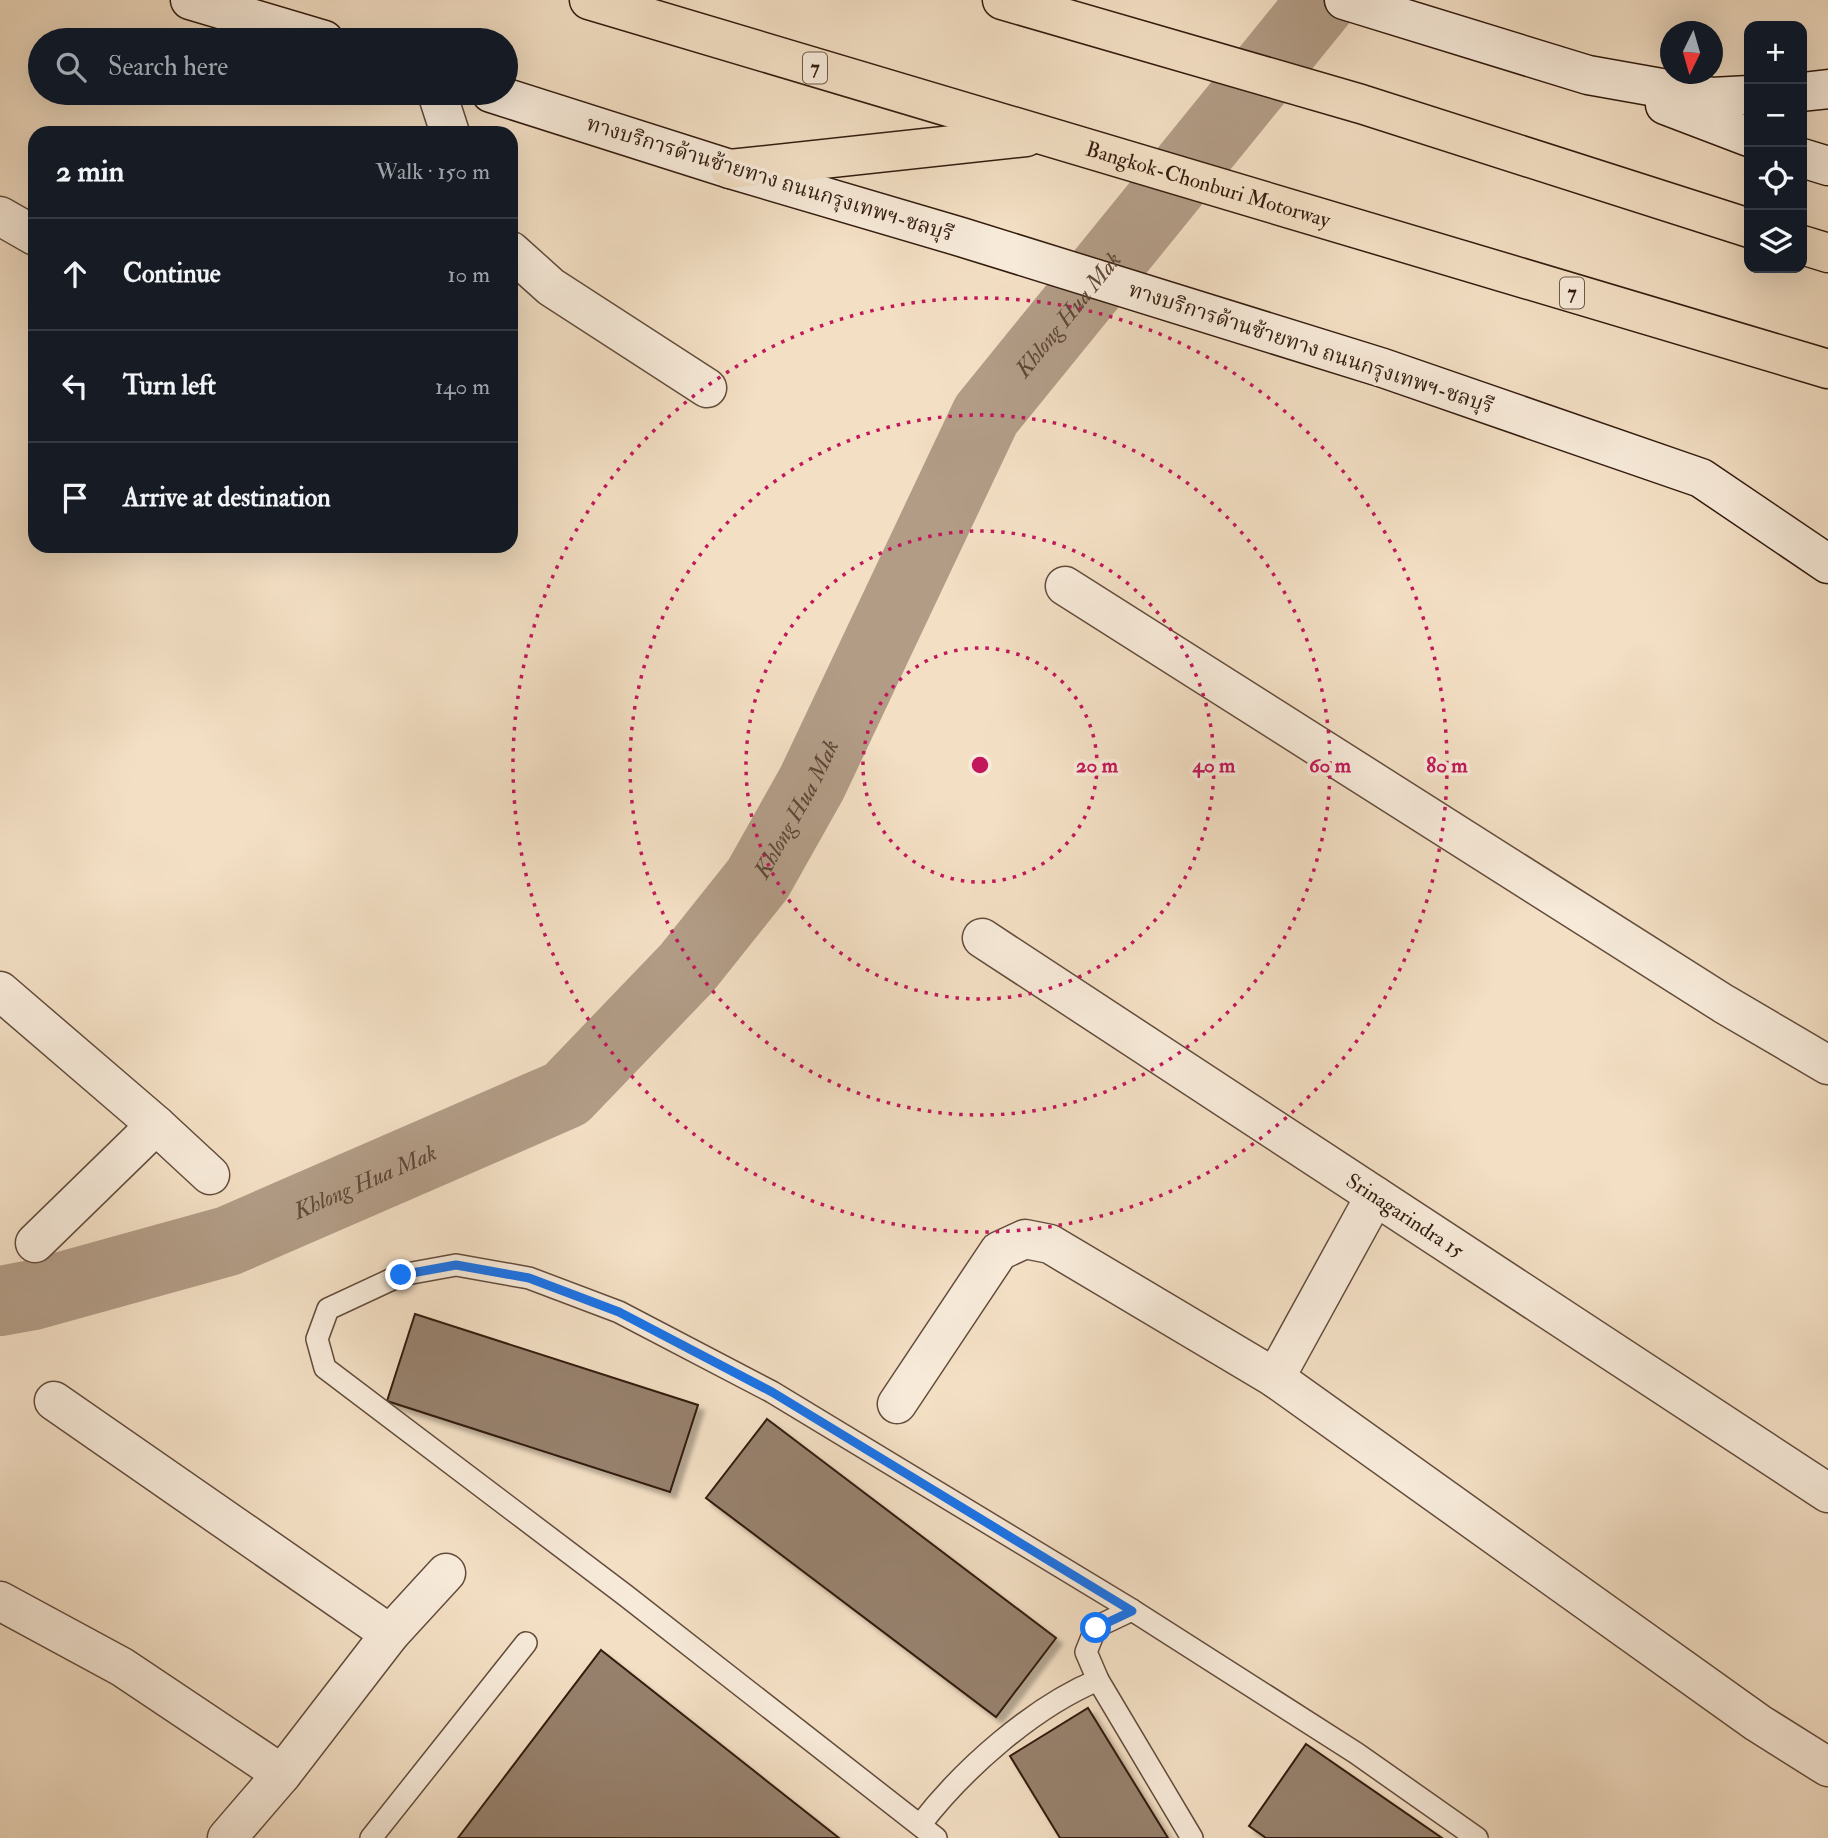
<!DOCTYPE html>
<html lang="en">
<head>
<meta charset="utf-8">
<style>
  body { margin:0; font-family:"IM FELL Double Pica","Noto Serif Thai",serif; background:#20242c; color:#f1f3f6 }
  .controls { position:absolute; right:21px; top:21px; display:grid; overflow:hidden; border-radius:14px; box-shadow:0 7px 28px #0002 }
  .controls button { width:63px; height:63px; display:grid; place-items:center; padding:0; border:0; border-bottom:2px solid #363941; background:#171b24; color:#f1f3f6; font:35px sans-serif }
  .compass { position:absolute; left:1660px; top:21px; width:63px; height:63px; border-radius:50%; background:#171b24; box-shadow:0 7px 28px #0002; rotate:185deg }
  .stop { position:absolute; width:21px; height:21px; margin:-16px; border:5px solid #1a73e8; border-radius:50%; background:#fff }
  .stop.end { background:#1a73e8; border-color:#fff; box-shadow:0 2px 7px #0008 }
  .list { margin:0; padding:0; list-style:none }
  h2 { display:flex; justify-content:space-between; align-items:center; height:91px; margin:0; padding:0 28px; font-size:30px }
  h2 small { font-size:23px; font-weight:400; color:#9ea1a6 }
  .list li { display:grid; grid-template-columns:46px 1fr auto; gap:21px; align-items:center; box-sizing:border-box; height:112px; padding:0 28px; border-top:2px solid #363941 }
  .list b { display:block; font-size:26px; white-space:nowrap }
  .list em { font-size:23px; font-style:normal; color:#9ea1a6 }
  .icon { flex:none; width:38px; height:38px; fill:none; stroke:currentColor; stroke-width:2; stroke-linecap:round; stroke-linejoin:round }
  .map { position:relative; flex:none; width:1828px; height:1838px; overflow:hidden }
  .search { position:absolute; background:#171b24; box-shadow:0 7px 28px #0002; left:28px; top:28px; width:490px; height:77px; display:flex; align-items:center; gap:18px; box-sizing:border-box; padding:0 24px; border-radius:38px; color:#9ea1a6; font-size:26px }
  .panel { position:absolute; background:#171b24; box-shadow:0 7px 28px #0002; left:28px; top:126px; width:490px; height:427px; border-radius:21px }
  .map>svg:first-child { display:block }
</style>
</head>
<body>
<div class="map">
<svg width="1828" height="1838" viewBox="0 0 1828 1838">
  <defs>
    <filter id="shadow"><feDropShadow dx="6" dy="6" stdDeviation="2" flood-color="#0004"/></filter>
  </defs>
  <rect width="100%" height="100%" fill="#f3dfc4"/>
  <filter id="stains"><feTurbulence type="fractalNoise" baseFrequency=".00286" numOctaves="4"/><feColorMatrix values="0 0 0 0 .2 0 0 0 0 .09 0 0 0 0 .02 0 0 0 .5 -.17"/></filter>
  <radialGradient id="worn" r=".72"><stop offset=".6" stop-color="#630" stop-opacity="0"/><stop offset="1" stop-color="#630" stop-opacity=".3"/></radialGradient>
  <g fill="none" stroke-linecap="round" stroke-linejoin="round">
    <!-- river -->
    <path stroke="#b29c86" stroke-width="70" id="s1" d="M0,1301L33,1295L228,1241L566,1094L687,968L758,879L812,783L986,415L1323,0"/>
  </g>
  <!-- building -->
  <g fill="#97816d" stroke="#331b0e" stroke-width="2" filter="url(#shadow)">
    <path d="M415,1314L698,1405L670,1492L387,1401Z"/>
    <path d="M767,1419L1056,1638L996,1717L706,1498Z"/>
    <path d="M601,1650L839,1838H458Z"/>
    <path d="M1088,1708L1168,1838H1060L1010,1756Z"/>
    <path d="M1306,1744L1442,1838H1266L1249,1826Z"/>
  </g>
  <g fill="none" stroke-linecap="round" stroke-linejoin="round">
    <!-- lane casing -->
    <g stroke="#634c3c" stroke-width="24">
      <g id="lane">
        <path d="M1132,1610L1096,1627L1086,1652L1098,1680L1192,1838"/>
        <path d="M920,1825C963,1769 1033,1707 1098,1680"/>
        <path d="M371,1838L526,1643"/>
        <path d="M936,1838L625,1595L325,1368L317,1339L328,1309L401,1275L456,1265L529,1278L619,1312L772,1392L1132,1610L1356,1753L1477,1838"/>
      </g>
    </g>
    <!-- street casing -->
    <g stroke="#634c3c" stroke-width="41">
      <g id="street">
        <path d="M437,93L450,133"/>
        <path d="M0,216L35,236"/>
        <path d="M511,251L551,287L707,388"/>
        <path d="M1065,586L1724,1004L1828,1065"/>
        <path id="s2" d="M982,938L1828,1493"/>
        <path d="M0,991L156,1125L210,1175"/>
        <path d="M35,1243L156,1125"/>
        <path d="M1275,1378L1375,1196"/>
        <path d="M54,1401L390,1634"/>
        <path d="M897,1404L999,1251L1025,1239L1050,1244L1275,1378L1758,1723L1828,1767"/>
        <path d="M0,1601L122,1667L282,1774"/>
        <path d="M227,1838L282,1774L390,1634L446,1573"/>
      </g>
    </g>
    <!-- secondary casing -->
    <g stroke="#331b0e" stroke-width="41">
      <g id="secondary">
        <path d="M190,0L324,40"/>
        <path d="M1344,0L1588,75L1712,97L1749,95"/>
        <path d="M1802,92L1828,89"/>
        <path d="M491,93L730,169L961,237L1383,368L1701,478L1828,564"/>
        <path d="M1665,105L1749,137"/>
        <path d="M1802,158L1828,166"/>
      </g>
    </g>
    <!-- highway casing -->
    <g stroke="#331b0e" stroke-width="41">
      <g id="highway">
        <path id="s3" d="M589,0L1828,369"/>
        <path d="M1002,0L1361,104L1749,228"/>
        <path d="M730,169L1026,137"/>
        <path d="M1802,245L1828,253"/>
      </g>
    </g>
    <!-- lane -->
    <use href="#lane" stroke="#f7ead9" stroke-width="21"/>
    <!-- street -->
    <use href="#street" stroke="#f7ead9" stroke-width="38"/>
    <!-- secondary -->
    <use href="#secondary" stroke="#f7ead9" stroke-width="38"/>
    <!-- highway -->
    <use href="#highway" stroke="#f3dfc4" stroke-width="38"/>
  </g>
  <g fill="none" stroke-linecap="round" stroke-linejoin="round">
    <!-- route -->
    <path stroke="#1a73e8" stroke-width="9" d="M401,1275L456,1265L529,1278L619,1312L772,1392L1132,1611L1096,1628"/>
  </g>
  <!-- distance rings -->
  <g fill="none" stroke="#c2185b" stroke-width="3.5" stroke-dasharray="3.5 7">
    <circle cx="980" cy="765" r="117"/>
    <circle cx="980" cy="765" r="234"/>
    <circle cx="980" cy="765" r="350"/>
    <circle cx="980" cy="765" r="467"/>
  </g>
  <g text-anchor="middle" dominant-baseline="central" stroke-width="7" stroke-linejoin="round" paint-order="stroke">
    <!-- shield labels -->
    <g fill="#f7ead9" stroke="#6e594b" stroke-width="2">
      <rect x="803" y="52.5" width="24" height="31" rx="5"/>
      <rect x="1560" y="277.5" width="24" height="31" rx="5"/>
    </g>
    <g font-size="19" font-weight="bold" fill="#331b0e">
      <text x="815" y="68">7</text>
      <text x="1572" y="293">7</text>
    </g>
    <!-- street labels -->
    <g font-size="21" fill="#331b0e" stroke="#f7ead9">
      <text transform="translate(770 179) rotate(17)">ทางบริการด้านซ้ายทาง ถนนกรุงเทพฯ-ชลบุรี</text>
      <text stroke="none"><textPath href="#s3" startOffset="646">Bangkok-Chonburi Motorway</textPath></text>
      <text transform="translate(1311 348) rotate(18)">ทางบริการด้านซ้ายทาง ถนนกรุงเทพฯ-ชลบุรี</text>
      <text stroke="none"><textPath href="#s2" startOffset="506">Srinagarindra 15</textPath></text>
    </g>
    <!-- water labels -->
    <g font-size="23" font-style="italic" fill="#5f4838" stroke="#f7ead9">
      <text stroke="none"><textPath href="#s1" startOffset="1540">Khlong Hua Mak</textPath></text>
      <text stroke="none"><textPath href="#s1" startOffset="973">Khlong Hua Mak</textPath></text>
      <text stroke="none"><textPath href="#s1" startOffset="385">Khlong Hua Mak</textPath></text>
    </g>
  </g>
  <circle cx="980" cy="765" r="10" fill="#c2185b" stroke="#f7ead9" stroke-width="3.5"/>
  <g font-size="21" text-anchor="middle" font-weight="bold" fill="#c2185b" stroke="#f7ead9" stroke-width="7" stroke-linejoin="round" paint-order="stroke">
    <text x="1097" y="772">20 m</text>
    <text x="1214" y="772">40 m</text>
    <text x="1330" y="772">60 m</text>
    <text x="1447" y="772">80 m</text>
  </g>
  <rect width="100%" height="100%" filter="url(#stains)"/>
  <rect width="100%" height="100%" fill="url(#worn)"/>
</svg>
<div class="controls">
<button>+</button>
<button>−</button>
<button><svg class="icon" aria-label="locate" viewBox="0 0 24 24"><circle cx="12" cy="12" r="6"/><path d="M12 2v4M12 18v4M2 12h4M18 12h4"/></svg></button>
<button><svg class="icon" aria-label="layers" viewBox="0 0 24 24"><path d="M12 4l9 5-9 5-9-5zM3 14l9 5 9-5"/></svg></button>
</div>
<svg class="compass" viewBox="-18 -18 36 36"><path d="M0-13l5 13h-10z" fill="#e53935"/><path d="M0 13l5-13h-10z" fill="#9ea1a6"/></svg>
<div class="stop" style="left:1096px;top:1628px"></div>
<div class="stop end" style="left:401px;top:1275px"></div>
<div class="search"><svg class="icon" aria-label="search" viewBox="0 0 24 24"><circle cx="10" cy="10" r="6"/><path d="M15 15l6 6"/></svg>Search here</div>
<section class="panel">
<h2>2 min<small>Walk · 150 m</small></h2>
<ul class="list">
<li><svg class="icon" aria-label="ahead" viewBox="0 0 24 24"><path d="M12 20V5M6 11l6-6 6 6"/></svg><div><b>Continue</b></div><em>10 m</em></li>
<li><svg class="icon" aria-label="left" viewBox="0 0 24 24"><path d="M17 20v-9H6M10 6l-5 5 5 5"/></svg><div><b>Turn left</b></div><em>140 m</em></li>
<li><svg class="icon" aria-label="arrive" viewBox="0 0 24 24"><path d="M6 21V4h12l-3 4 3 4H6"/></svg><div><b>Arrive at destination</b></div></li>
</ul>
</section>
</div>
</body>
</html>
